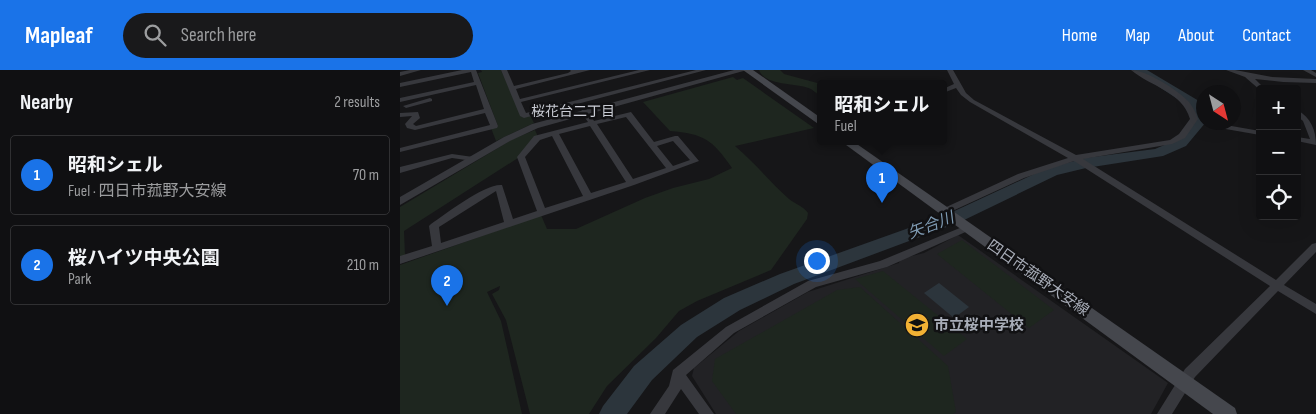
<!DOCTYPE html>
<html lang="en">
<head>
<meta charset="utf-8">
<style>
  body { margin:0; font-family:"Sofia Sans Condensed","Noto Sans JP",sans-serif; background:#19191b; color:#f1f3f6 }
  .controls { position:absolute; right:15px; top:15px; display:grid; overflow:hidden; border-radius:5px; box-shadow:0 5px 20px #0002 }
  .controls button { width:45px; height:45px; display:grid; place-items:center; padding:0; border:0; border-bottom:1px solid #303032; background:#101012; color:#f1f3f6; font:25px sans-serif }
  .compass { position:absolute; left:796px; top:15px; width:45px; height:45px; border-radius:50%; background:#101012; box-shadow:0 5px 20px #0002; rotate:144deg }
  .you { position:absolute; left:416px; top:190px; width:18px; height:18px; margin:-12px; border:4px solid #fff; border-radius:50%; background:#1a73e8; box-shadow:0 0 0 8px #1a73e833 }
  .badge { display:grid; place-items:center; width:32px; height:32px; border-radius:50%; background:#1a73e8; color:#fff; font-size:16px; font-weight:700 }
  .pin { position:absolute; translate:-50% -41px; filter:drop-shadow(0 1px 2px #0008) }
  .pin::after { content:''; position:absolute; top:26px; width:18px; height:15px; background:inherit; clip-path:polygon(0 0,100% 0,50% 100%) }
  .popup { position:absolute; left:417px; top:10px; width:130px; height:65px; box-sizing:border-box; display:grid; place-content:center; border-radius:5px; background:#101012; filter:drop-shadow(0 1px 4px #0005); font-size:16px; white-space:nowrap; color:#9c9d9f }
  .popup b { font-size:19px; color:#f1f3f6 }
  .popup::after { content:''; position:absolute; left:50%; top:100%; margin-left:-10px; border:10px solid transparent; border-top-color:#101012 }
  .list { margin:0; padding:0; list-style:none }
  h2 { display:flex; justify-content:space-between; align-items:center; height:65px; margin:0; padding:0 20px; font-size:21px }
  h2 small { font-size:16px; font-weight:400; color:#9c9d9f }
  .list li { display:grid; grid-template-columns:32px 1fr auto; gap:15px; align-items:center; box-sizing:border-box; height:80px; margin:0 10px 10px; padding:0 10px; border:1px solid #303032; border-radius:5px }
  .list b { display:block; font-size:19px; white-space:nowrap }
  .list p { margin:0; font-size:16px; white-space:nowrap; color:#9c9d9f }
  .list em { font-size:16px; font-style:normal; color:#9c9d9f }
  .icon { flex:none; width:28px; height:28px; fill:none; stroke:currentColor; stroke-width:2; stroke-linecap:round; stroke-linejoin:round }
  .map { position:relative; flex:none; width:916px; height:344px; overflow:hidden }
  header { display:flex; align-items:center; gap:30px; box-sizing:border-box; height:70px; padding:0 25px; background:#1a73e8; color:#fff }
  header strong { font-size:24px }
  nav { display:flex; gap:28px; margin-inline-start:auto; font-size:18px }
  .search { width:350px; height:45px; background:#19191b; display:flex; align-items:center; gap:12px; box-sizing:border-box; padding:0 18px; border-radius:28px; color:#9c9d9f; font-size:19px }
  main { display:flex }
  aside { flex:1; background:#101012 }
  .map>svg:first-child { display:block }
</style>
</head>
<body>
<header>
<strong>Mapleaf</strong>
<div class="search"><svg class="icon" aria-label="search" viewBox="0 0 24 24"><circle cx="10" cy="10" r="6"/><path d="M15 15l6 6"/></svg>Search here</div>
<nav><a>Home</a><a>Map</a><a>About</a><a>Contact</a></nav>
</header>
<main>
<aside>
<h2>Nearby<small>2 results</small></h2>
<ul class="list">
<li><span class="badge">1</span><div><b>昭和シェル</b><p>Fuel · 四日市菰野大安線</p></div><em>70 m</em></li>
<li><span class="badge">2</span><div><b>桜ハイツ中央公園</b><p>Park</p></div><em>210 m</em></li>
</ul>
</aside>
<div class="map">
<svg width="916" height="344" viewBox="0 0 916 344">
  <rect width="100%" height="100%" fill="#161618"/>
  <!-- built -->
  <path fill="#222225" d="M558,165L768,313L751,344H316L292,306L294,298L339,261L408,222L499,193L500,189L524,183Z"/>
  <!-- green -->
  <g fill="#1e261f">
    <path d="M81,0H101L122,47L130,45L134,53L96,71L91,58L98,56L78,3L82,2Z"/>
    <path d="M359,0H380L384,4L421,14V26C417,24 414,21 411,19C396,12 366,17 359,0Z"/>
    <path d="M333,7L337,10L343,8L414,58L335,76C354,92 370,112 389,129C395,134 403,136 408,143L407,149L371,200L297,231L279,241L256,268L207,316L189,344H130L106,250L92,224L99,220L100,216L87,222L101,251L122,344H0V195L141,145L147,159H176L245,128L273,118L309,109L332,98C312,69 304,64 270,61L243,32Z"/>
    <path d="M135,60L138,67L118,88L4,161L5,186L0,187V137L113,69Z"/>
    <path d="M562,170L654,240L629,258L537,184Z"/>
    <path d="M483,201L567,269L544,286L455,209Z"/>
    <path d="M460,217L548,296L556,342L553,344H336L312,311L315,289L437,220Z"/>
  </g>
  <!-- water -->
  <path fill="#2c353c" d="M539,213L569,237L554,248L524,223Z"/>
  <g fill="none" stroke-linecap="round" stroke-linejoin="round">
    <!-- river -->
    <path fill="#2c353c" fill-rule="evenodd" d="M733,0H747L804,34V52H806L786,76L763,86L686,98L657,105L560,152L394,214L340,240L297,267L252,310L227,344H199L203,336L234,296L281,255L324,228L380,204L548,144L645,99L685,88L755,79L776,70L792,51L793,39Z"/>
    <!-- minor -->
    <g fill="#37383d" fill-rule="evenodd">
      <path d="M10,0H21L0,6V2Z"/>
      <path d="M62,0H76L98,56L97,58L0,82V78L90,55L85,43L15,60L7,58L5,54L12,46L0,47V43L18,42L20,48L13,54L16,56L84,39L76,15L0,32V28L74,12L71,2L0,17V13Z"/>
      <path d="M101,0H107L114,16L168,3L171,1L170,0H190L116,19L120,29L239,0H250L121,32L126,43L296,0H306L124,48L120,46Z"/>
      <path d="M547,0H553L566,23L574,30L676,85L770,70L779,64L790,49C782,21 751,17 731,0C746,0 778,20 789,32C793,37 796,43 798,49L785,68L772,74L683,89L876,210L912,174L916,173V182L884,215L916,234V244L878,221L795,307L772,344H757L785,299L870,216L674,91L624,108L548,143H542L540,141L542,139L618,104L668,88L570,32L561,25L556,18L543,23V19L554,14Z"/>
      <path d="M826,0H835L872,7L916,9V13L883,12L855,9L865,19H860V20L845,7Z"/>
      <path d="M903,0H911L916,3V7Z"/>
      <path d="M30,28L32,29V31L6,38L3,36Z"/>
      <path d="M182,40H188L194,51L231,42L254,72L275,66H278L299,91L234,115L0,194V186L32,176L29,156L31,154C45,144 86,113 102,115L113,149L137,141L117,87L134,66L188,52L181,42ZM226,47L266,98L233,109L197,54ZM190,56L226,112L191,123L159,64ZM152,66L183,126L145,138L125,87L140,70ZM273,71L290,90L273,96L257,76ZM96,121L104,152L41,173L39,157Z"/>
      <path d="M897,40C911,47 916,61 916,75L897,71V67L910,69L903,51L897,46Z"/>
      <path d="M820,54L860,61V65L820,58Z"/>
      <path d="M52,84L73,87L77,89L73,91L52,88L0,103V97Z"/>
      <path d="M567,155L570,156L572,158L570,160L487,197L416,217L334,263L286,305L314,344H299L281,319L265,344H250L269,316L273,300L326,257L408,211L480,191Z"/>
    </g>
    <!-- tertiary -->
    <path fill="#37383d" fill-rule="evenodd" d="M334,0H347L138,58L110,71L0,135V127L104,67L132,54Z"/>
    <!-- secondary -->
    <g fill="#45474d" fill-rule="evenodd">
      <path d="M343,0H353L421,48V56Z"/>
      <path d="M442,72H454L835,338L837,344H813Z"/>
    </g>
  </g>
  <!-- icons -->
  <defs>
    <g id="school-disc" transform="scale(1.25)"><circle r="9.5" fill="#f2b134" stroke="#111113"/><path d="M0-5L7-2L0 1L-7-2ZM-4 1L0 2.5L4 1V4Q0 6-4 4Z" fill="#111"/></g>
  </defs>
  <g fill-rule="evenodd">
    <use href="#school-disc" x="517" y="255"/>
  </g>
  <g text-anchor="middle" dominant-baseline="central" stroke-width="5" stroke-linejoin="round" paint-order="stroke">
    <!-- far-neighbourhood labels -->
    <g font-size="14" fill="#c9ccd4" stroke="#111113">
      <text x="173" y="41">桜花台二丁目</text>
    </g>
    <!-- street labels -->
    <g font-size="15" fill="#a8adb8" stroke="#111113">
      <text transform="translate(638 208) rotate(35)">四日市菰野大安線</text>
    </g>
    <!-- poi labels -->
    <g font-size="15" font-weight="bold" fill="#a8adb8" stroke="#111113" text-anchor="start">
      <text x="534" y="255">市立桜中学校</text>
    </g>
    <!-- water labels -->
    <g font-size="16" font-style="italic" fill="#7f9bb3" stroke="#111113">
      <text transform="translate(531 156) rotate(-21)">矢合川</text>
    </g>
  </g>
</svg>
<div class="controls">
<button>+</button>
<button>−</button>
<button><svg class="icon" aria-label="locate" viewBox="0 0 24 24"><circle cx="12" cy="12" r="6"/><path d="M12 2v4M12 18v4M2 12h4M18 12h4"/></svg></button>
</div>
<svg class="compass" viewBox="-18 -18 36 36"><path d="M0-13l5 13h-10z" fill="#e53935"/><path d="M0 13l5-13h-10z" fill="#9c9d9f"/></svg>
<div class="you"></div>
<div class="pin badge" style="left:482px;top:133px">1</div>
<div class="popup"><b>昭和シェル</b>Fuel</div>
<div class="pin badge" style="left:47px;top:236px">2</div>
</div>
</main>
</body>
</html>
